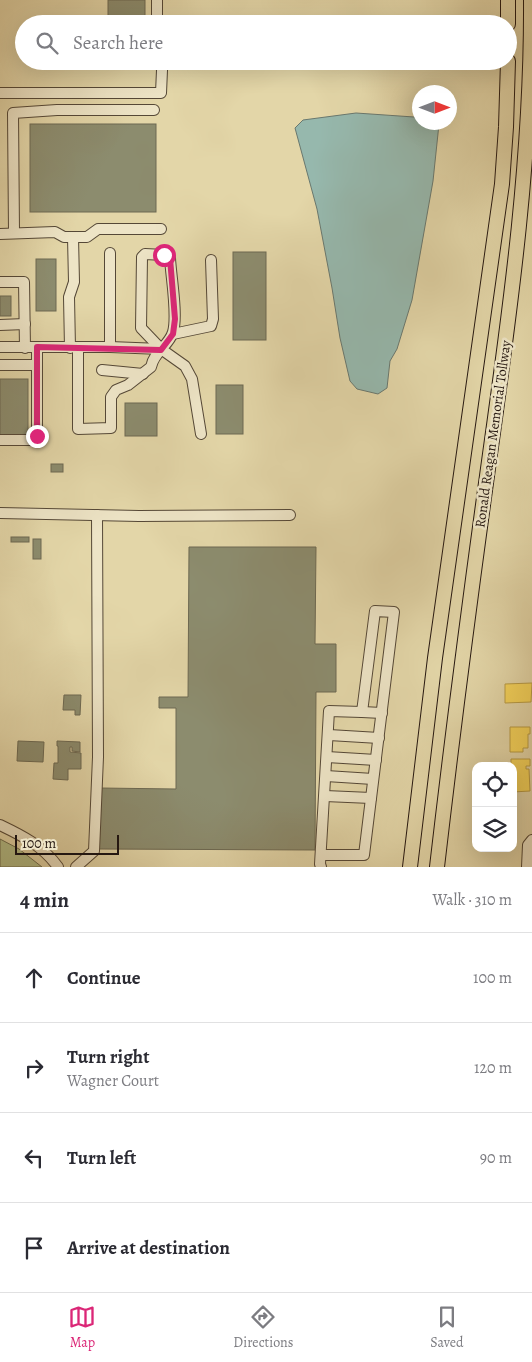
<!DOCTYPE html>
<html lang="en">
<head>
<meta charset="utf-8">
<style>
  body { margin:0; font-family:Alegreya,serif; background:#f7f7f7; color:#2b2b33 }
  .controls { position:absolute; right:15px; bottom:15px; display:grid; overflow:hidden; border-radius:10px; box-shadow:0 5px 20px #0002 }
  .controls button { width:45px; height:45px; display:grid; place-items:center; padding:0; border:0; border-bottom:1px solid #e1e1e2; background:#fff; color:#2b2b33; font:25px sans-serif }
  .compass { position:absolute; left:412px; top:85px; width:45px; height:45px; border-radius:50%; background:#fff; box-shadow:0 5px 20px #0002; rotate:90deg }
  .scale { position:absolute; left:15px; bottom:12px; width:104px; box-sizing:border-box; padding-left:5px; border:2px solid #261811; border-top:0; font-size:14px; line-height:18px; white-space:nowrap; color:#261811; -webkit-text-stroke:4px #ede4c6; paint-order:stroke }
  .stop { position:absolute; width:15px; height:15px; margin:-11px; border:4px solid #db2777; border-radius:50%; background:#fff }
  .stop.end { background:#db2777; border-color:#fff; box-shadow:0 1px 5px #0008 }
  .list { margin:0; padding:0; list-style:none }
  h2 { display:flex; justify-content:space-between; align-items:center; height:65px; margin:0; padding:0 20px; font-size:21px }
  h2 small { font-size:16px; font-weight:400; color:#7c7c81 }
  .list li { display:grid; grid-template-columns:32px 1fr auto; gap:15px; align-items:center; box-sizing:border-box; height:90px; padding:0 20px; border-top:1px solid #e1e1e2 }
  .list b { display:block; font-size:19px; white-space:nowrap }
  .list p { margin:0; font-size:16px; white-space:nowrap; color:#7c7c81 }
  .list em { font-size:16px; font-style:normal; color:#7c7c81 }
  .icon { flex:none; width:28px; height:28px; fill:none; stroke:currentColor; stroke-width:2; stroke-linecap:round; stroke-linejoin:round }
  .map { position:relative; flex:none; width:532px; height:867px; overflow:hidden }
  .search { position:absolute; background:#fff; box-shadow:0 5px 20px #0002; left:15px; right:15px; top:15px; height:55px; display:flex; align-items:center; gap:12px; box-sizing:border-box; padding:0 18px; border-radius:28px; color:#7c7c81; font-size:19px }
  .sheet { height:425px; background:#fff }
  nav { display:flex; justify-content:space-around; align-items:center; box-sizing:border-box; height:70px; border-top:1px solid #e1e1e2; background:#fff; font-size:14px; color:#7c7c81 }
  nav a { display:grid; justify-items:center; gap:2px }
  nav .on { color:#db2777 }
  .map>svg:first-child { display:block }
</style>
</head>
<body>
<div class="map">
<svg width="532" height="867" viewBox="0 0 532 867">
  <rect width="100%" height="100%" fill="#e3d6a8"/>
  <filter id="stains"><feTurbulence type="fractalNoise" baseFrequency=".004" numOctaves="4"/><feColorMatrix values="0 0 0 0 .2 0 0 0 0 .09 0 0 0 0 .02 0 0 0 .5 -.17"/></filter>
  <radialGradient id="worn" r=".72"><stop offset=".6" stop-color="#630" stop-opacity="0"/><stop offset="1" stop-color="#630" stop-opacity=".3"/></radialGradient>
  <!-- green -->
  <path fill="#b2be89" stroke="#6c6b4d" d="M0,839L19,849L42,867H0Z"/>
  <!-- water -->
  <path fill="#96b8ad" stroke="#69786f" d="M356,113L414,117L419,119L420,122L439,124L433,181L412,300L397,349L390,361L387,388L378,394L357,389L350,381L340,338L332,288L317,209L295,128L303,120Z"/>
  <!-- homes -->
  <g fill="#f6d55c" stroke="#b89c46">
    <path d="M532,683L531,702L505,703V684Z"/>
    <path d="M510,727H530V734H528V748H523V752H510Z"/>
    <path d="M511,759H530V766H526V769H529L530,791L513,792V766H511Z"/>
  </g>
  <!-- industry -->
  <g fill="#8c8c6e" stroke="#6d6952">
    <rect x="108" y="0" width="37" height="24"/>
    <rect x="30" y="124" width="126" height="88"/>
    <rect x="233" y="252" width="33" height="88"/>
    <rect x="36" y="259" width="20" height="52"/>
    <rect x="0" y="296" width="11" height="20"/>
    <rect x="0" y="379" width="28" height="57"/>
    <rect x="216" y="385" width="27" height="49"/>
    <rect x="125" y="403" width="32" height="33"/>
    <rect x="51" y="464" width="12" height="8"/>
    <rect x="11" y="537" width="18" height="5"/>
    <rect x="33" y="539" width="8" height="20"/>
    <path d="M189,547H316L315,644H336V692H316L315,850L99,849L100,788L176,789V708H159V697H188Z"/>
    <path d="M64,695H81L80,715H75V710H63Z"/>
    <path d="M18,741L44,742L43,762L17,761Z"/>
    <path d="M57,741L80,742V752L72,751V747H70V752L81,753V769H68V780L53,779L54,763H58V746H57Z"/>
  </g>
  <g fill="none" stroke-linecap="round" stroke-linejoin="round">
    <!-- minor casing -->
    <g stroke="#554837" stroke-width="12">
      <g id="minor">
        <path d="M157,0V24"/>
        <path d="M0,93H161L162,70L160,61"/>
        <path d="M14,233L13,113L57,110H154"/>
        <path d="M0,234L55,232L64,237H87L98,229H161"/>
        <path d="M0,282H24L25,348"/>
        <path d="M0,325L25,324"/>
        <path d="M173,334L211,326L213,319L211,260"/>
        <path d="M0,347H110L161,349"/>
        <path d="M110,347V253"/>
        <path d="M70,348L69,297L74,282L73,237"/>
        <path d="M78,348V429L111,428V397L116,390L128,385L151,367C154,351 169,346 173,332C178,315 171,277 170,258L164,255L145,254L142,257L141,328L161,349L185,366L192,379L201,434"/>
        <path d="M0,365H37"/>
        <path d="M102,370L143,374"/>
        <path d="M0,440H33L37,436V347"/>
        <path d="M0,513L139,516L290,515"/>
        <path d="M362,712L382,713"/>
        <path d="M329,735L379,738"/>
        <path d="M327,757L376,760"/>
        <path d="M326,776L373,779"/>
        <path d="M325,796L371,798"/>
        <path d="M0,825C23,836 43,846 58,867"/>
        <path d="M76,867L94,851L98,757L97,515"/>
        <path d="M321,867L320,864L329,711L362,712L375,611L394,612L364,855H321"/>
        <path d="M527,867L528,845L532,840"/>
      </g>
    </g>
    <!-- highway casing -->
    <g stroke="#261811" stroke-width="16">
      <g id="highway">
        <path d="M508,0V24"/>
        <path d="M410,867L435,658L502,184L506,127L508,61"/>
        <path d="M437,867C453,729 471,591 490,454C511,304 532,152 531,0"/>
      </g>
    </g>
    <!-- minor -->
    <use href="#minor" stroke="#ede4c6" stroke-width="10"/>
    <!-- highway -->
    <use href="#highway" stroke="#e3d6a8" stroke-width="14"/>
  </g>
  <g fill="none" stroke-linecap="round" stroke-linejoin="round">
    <!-- route -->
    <path stroke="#db2777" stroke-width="6" d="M37,436V347L161,350L173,334L175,319L170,258L164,255"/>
  </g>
  <g text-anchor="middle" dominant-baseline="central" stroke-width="5" stroke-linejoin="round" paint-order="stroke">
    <!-- street labels -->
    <g font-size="14" fill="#261811" stroke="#ede4c6">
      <text transform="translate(493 434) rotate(-82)">Ronald Reagan Memorial Tollway</text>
    </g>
  </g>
  <rect width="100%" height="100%" filter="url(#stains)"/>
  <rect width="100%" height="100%" fill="url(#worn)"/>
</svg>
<div class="controls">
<button><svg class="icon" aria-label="locate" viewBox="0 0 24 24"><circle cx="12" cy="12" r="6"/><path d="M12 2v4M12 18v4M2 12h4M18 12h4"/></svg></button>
<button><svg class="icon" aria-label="layers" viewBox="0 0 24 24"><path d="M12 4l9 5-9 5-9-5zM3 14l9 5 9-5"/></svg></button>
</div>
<svg class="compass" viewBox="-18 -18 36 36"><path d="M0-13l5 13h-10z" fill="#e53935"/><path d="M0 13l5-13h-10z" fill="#7c7c81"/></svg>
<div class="scale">100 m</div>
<div class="stop" style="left:164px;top:255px"></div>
<div class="stop end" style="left:37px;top:436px"></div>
<div class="search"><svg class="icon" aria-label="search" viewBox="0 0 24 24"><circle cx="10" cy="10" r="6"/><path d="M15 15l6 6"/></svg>Search here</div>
</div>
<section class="sheet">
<h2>4 min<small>Walk · 310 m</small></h2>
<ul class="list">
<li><svg class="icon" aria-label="ahead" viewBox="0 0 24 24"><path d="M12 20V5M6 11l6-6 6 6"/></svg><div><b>Continue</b></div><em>100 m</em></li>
<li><svg class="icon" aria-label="right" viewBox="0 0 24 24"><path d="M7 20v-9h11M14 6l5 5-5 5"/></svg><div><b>Turn right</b><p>Wagner Court</p></div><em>120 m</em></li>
<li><svg class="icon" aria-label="left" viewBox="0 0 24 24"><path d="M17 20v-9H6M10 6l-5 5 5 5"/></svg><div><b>Turn left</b></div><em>90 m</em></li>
<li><svg class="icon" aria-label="arrive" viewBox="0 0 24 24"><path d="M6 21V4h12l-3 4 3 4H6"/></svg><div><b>Arrive at destination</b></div></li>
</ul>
</section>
<nav>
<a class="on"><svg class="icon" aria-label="map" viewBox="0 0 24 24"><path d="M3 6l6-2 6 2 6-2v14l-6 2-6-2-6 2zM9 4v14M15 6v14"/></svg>Map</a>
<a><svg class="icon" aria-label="directions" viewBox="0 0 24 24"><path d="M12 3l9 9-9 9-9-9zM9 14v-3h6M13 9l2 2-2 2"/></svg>Directions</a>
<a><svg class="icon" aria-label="saved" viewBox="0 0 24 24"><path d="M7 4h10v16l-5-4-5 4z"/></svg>Saved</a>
</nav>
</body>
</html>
